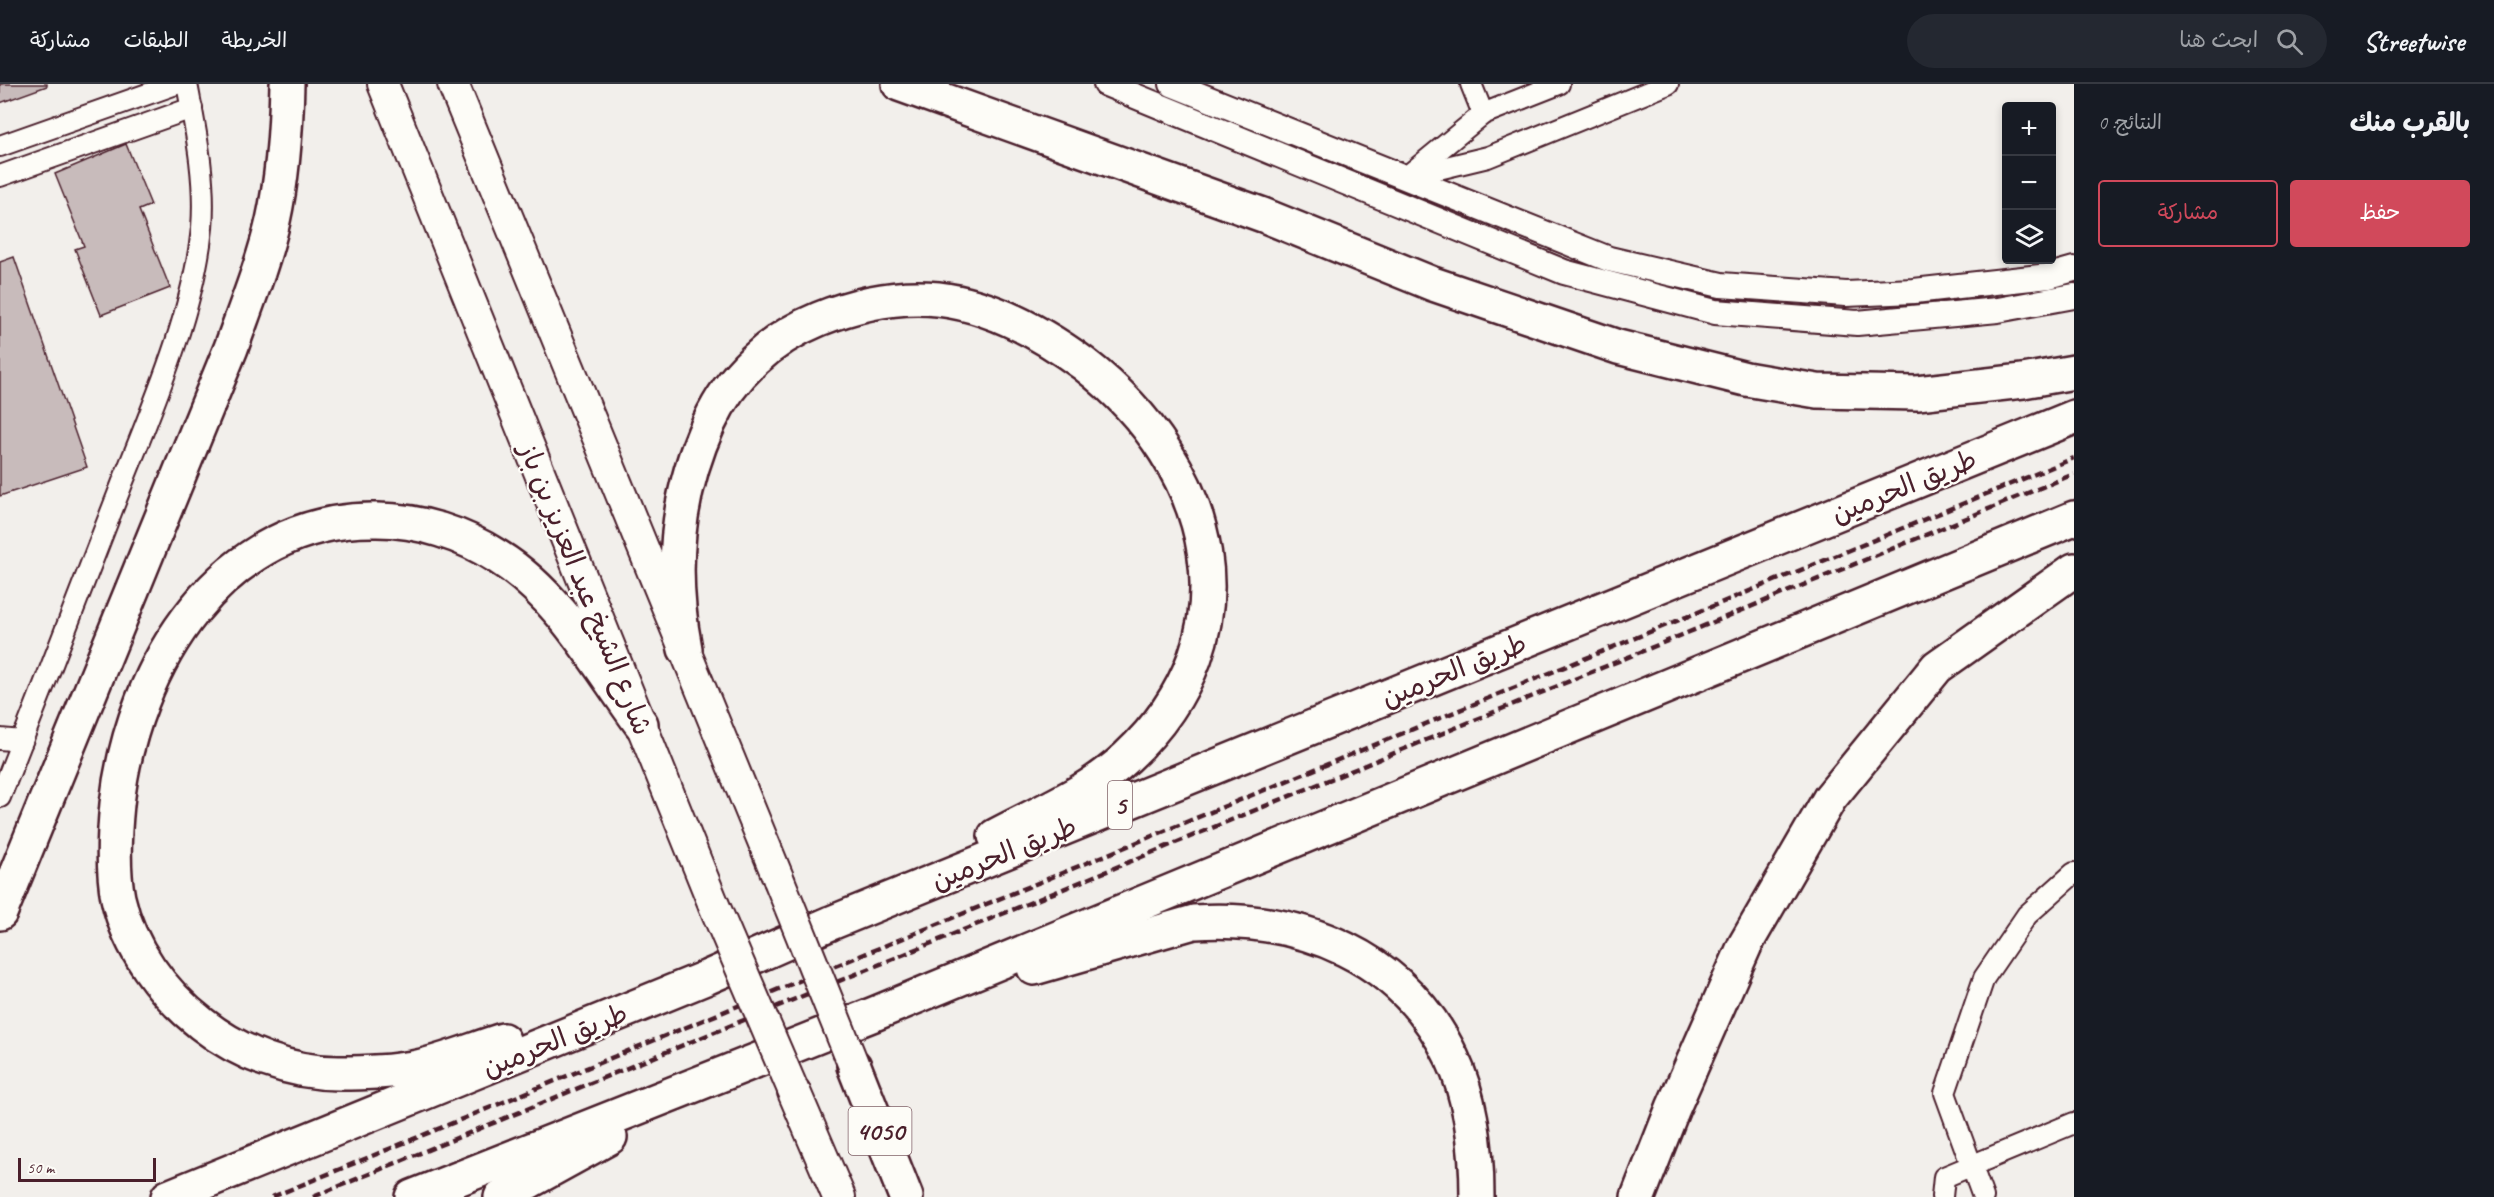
<!DOCTYPE html>
<html lang="ar">
<head>
<meta charset="utf-8">
<style>
  body { margin:0; font-family:Caveat,"Playpen Sans Arabic",sans-serif; background:#242831; color:#f1f3f6; direction:rtl }
  .controls { position:absolute; right:18px; top:18px; display:grid; overflow:hidden; border-radius:6px; box-shadow:0 3px 9px #0003 }
  .controls button { width:54px; height:54px; display:grid; place-items:center; padding:0; border:0; border-bottom:2px solid #363941; background:#171b24; color:#f1f3f6; font:30px sans-serif }
  .scale { position:absolute; left:18px; bottom:15px; width:138px; box-sizing:border-box; padding-left:6px; border:3px solid #4a1f2b; border-top:0; font-size:16px; line-height:21px; white-space:nowrap; color:#4a1f2b; -webkit-text-stroke:4px #fdfcf7; paint-order:stroke }
  .list { margin:0; padding:0; list-style:none }
  h2 { display:flex; justify-content:space-between; align-items:center; height:78px; margin:0; padding:0 24px; font-size:26px }
  h2 small { font-size:20px; font-weight:400; color:#9ea1a6 }
  .actions { display:flex; gap:12px; padding:18px 24px }
  .actions a { flex:1; padding:14px 0; border:2px solid #d1495b; border-radius:6px; text-align:center; font-size:21px; color:#d1495b }
  .actions .main { background:#d1495b; color:#fff }
  .icon { flex:none; width:33px; height:33px; fill:none; stroke:currentColor; stroke-width:2; stroke-linecap:round; stroke-linejoin:round }
  .map { position:relative; flex:none; width:2074px; height:1113px; overflow:hidden; direction:ltr }
  header { display:flex; align-items:center; gap:36px; box-sizing:border-box; height:84px; padding:0 30px; background:#171b24; border-bottom:2px solid #363941 }
  header strong { font-size:28px }
  nav { display:flex; gap:33px; margin-inline-start:auto; font-size:21px }
  .search { width:420px; height:54px; background:#242831; display:flex; align-items:center; gap:15px; box-sizing:border-box; padding:0 21px; border-radius:33px; color:#9ea1a6; font-size:22px }
  main { display:flex }
  aside { flex:1; background:#171b24 }
  .map>svg:first-child { display:block }
</style>
</head>
<body>
<header>
<strong>Streetwise</strong>
<div class="search"><svg class="icon" aria-label="search" viewBox="0 0 24 24"><circle cx="10" cy="10" r="6"/><path d="M15 15l6 6"/></svg>ابحث هنا</div>
<nav><a>الخريطة</a><a>الطبقات</a><a>مشاركة</a></nav>
</header>
<main>
<aside>
<h2>بالقرب منك<small>النتائج: 0</small></h2>
<ul class="list">
</ul>
<div class="actions"><a class="main">حفظ</a><a>مشاركة</a></div>
</aside>
<div class="map">
<svg width="2074" height="1113" viewBox="0 0 2074 1113">
  <rect width="100%" height="100%" fill="#f2efeb"/>
  <filter id="ink" filterUnits="userSpaceOnUse"><feTurbulence type="fractalNoise" baseFrequency=".0167" numOctaves="2"/><feDisplacementMap in="SourceGraphic" scale="12" xChannelSelector="R" yChannelSelector="G"/><feConvolveMatrix kernelMatrix="1 2 1 2 8 2 1 2 1" color-interpolation-filters="sRGB"/></filter>
  <g filter="url(#ink)">
    <!-- building -->
    <g fill="#c8bbbb" stroke="#4a1f2b" stroke-width="1.5">
      <path d="M0,0H47V2L0,19Z"/>
      <path d="M126,60L151,121L139,126L170,204L101,231L75,165L84,162L55,90Z"/>
      <path d="M14,173L87,383L0,412V178Z"/>
    </g>
    <g fill="none" stroke-linecap="round" stroke-linejoin="round">
      <!-- minor casing -->
      <g stroke="#4a1f2b" stroke-width="24">
        <g id="minor">
          <path d="M1471,0L1483,30"/>
          <path d="M0,62L176,0"/>
          <path d="M1411,89L1483,30L1559,0"/>
          <path d="M0,92L192,24"/>
          <path d="M1405,93L1488,73L1668,0"/>
          <path d="M0,655L22,657"/>
          <path d="M0,713C41,609 82,504 122,400C153,322 194,227 202,144C206,95 196,48 187,0"/>
          <path d="M1942,1113L1944,1093L2074,1039"/>
          <path d="M1983,1113L1945,1009L1984,894L2027,831L2074,789"/>
        </g>
      </g>
      <!-- tertiary casing -->
      <g stroke="#4a1f2b" stroke-width="28">
        <g id="tertiary">
          <path d="M1106,0L1564,188L1715,228L1857,239L1998,226L2074,212"/>
          <path d="M1172,0L1609,175L1721,201L1846,210L1914,207L2049,192L2074,185"/>
        </g>
      </g>
      <!-- primary casing -->
      <g stroke="#4a1f2b" stroke-width="34">
        <g id="primary">
          <path d="M383,0L713,819"/>
          <path d="M453,0L779,796"/>
        </g>
      </g>
      <!-- trunk casing -->
      <g stroke="#4a1f2b" stroke-width="36">
        <path id="trunk" d="M794,1008L839,1113"/>
      </g>
      <!-- motorway casing -->
      <g stroke="#4a1f2b" stroke-width="38">
        <g id="motorway">
          <path d="M899,0L1263,131L1433,200L1618,263L1746,295L1817,307L1917,309L2023,297L2074,288"/>
          <path d="M685,565C670,488 676,411 709,339C731,291 770,255 819,235C856,220 898,211 938,215C991,221 1042,249 1084,280C1216,382 1259,550 1127,673C1090,708 1040,728 995,752"/>
          <path d="M0,829L231,264C246,222 263,180 273,137C283,92 286,46 287,0"/>
          <path d="M1034,884L1194,838C1301,831 1404,872 1452,974C1472,1016 1477,1067 1477,1113"/>
          <path d="M503,956C474,965 443,978 413,984C390,988 363,989 339,989C291,989 240,970 202,940C162,909 129,864 118,814C112,784 114,750 117,720C132,582 223,433 377,436C419,436 463,450 498,473C561,512 598,582 641,640"/>
          <path d="M854,982L906,1113"/>
          <path d="M168,1113L708,893L831,839L2074,333"/>
          <path d="M412,1113L874,930L2074,434"/>
          <path d="M501,1113L610,1053"/>
          <path d="M1638,1113L1673,1024L1745,861L1830,714L1937,583L2074,486"/>
        </g>
      </g>
      <!-- minor -->
      <use href="#minor" stroke="#fdfcf7" stroke-width="20"/>
      <!-- tertiary -->
      <use href="#tertiary" stroke="#fdfcf7" stroke-width="24"/>
      <!-- primary -->
      <use href="#primary" stroke="#fdfcf7" stroke-width="30"/>
      <!-- trunk -->
      <use href="#trunk" stroke="#fdfcf7" stroke-width="32"/>
      <!-- motorway -->
      <use href="#motorway" stroke="#fdfcf7" stroke-width="33"/>
      <!-- rail -->
      <g stroke="#4a1f2b" stroke-width="4.5" stroke-dasharray="9 4.5" stroke-linecap="butt">
        <path d="M272,1113L2074,374"/>
        <path d="M313,1113L2074,390"/>
      </g>
      <!-- primary-bridge casing -->
      <g stroke="#4a1f2b" stroke-width="34" stroke-linecap="butt">
        <g id="primary-bridge">
          <path d="M779,796L854,982"/>
          <path d="M713,819L794,1008"/>
        </g>
      </g>
      <!-- primary-bridge -->
      <use href="#primary-bridge" stroke="#fdfcf7" stroke-width="30"/>
    </g>
  </g>
  <g text-anchor="middle" dominant-baseline="central" stroke-width="4.5" stroke-linejoin="round" paint-order="stroke">
    <!-- shield labels -->
    <g fill="#fdfcf7" stroke="#806168" stroke-width="1.5">
      <rect x="1108" y="697" width="24" height="48" rx="4.5"/>
      <rect x="848.5" y="1023" width="63" height="48" rx="4.5"/>
    </g>
    <g font-size="27" font-weight="bold" fill="#4a1f2b">
      <text x="1120" y="721">5</text>
      <text x="880" y="1047">4050</text>
    </g>
    <!-- street labels -->
    <g font-size="28" fill="#4a1f2b" stroke="#fdfcf7">
      <text transform="translate(1904 402) rotate(-22)">طريق الحرمين</text>
      <text transform="translate(586 505) rotate(68)">شارع الشيخ عبد العزيز بن باز</text>
      <text transform="translate(1454 586) rotate(-22)">طريق الحرمين</text>
      <text transform="translate(1004 769) rotate(-22)">طريق الحرمين</text>
      <text transform="translate(555 956) rotate(-22)">طريق الحرمين</text>
    </g>
  </g>
</svg>
<div class="controls">
<button>+</button>
<button>−</button>
<button><svg class="icon" aria-label="layers" viewBox="0 0 24 24"><path d="M12 4l9 5-9 5-9-5zM3 14l9 5 9-5"/></svg></button>
</div>
<div class="scale">50 m</div>
</div>
</main>
</body>
</html>
